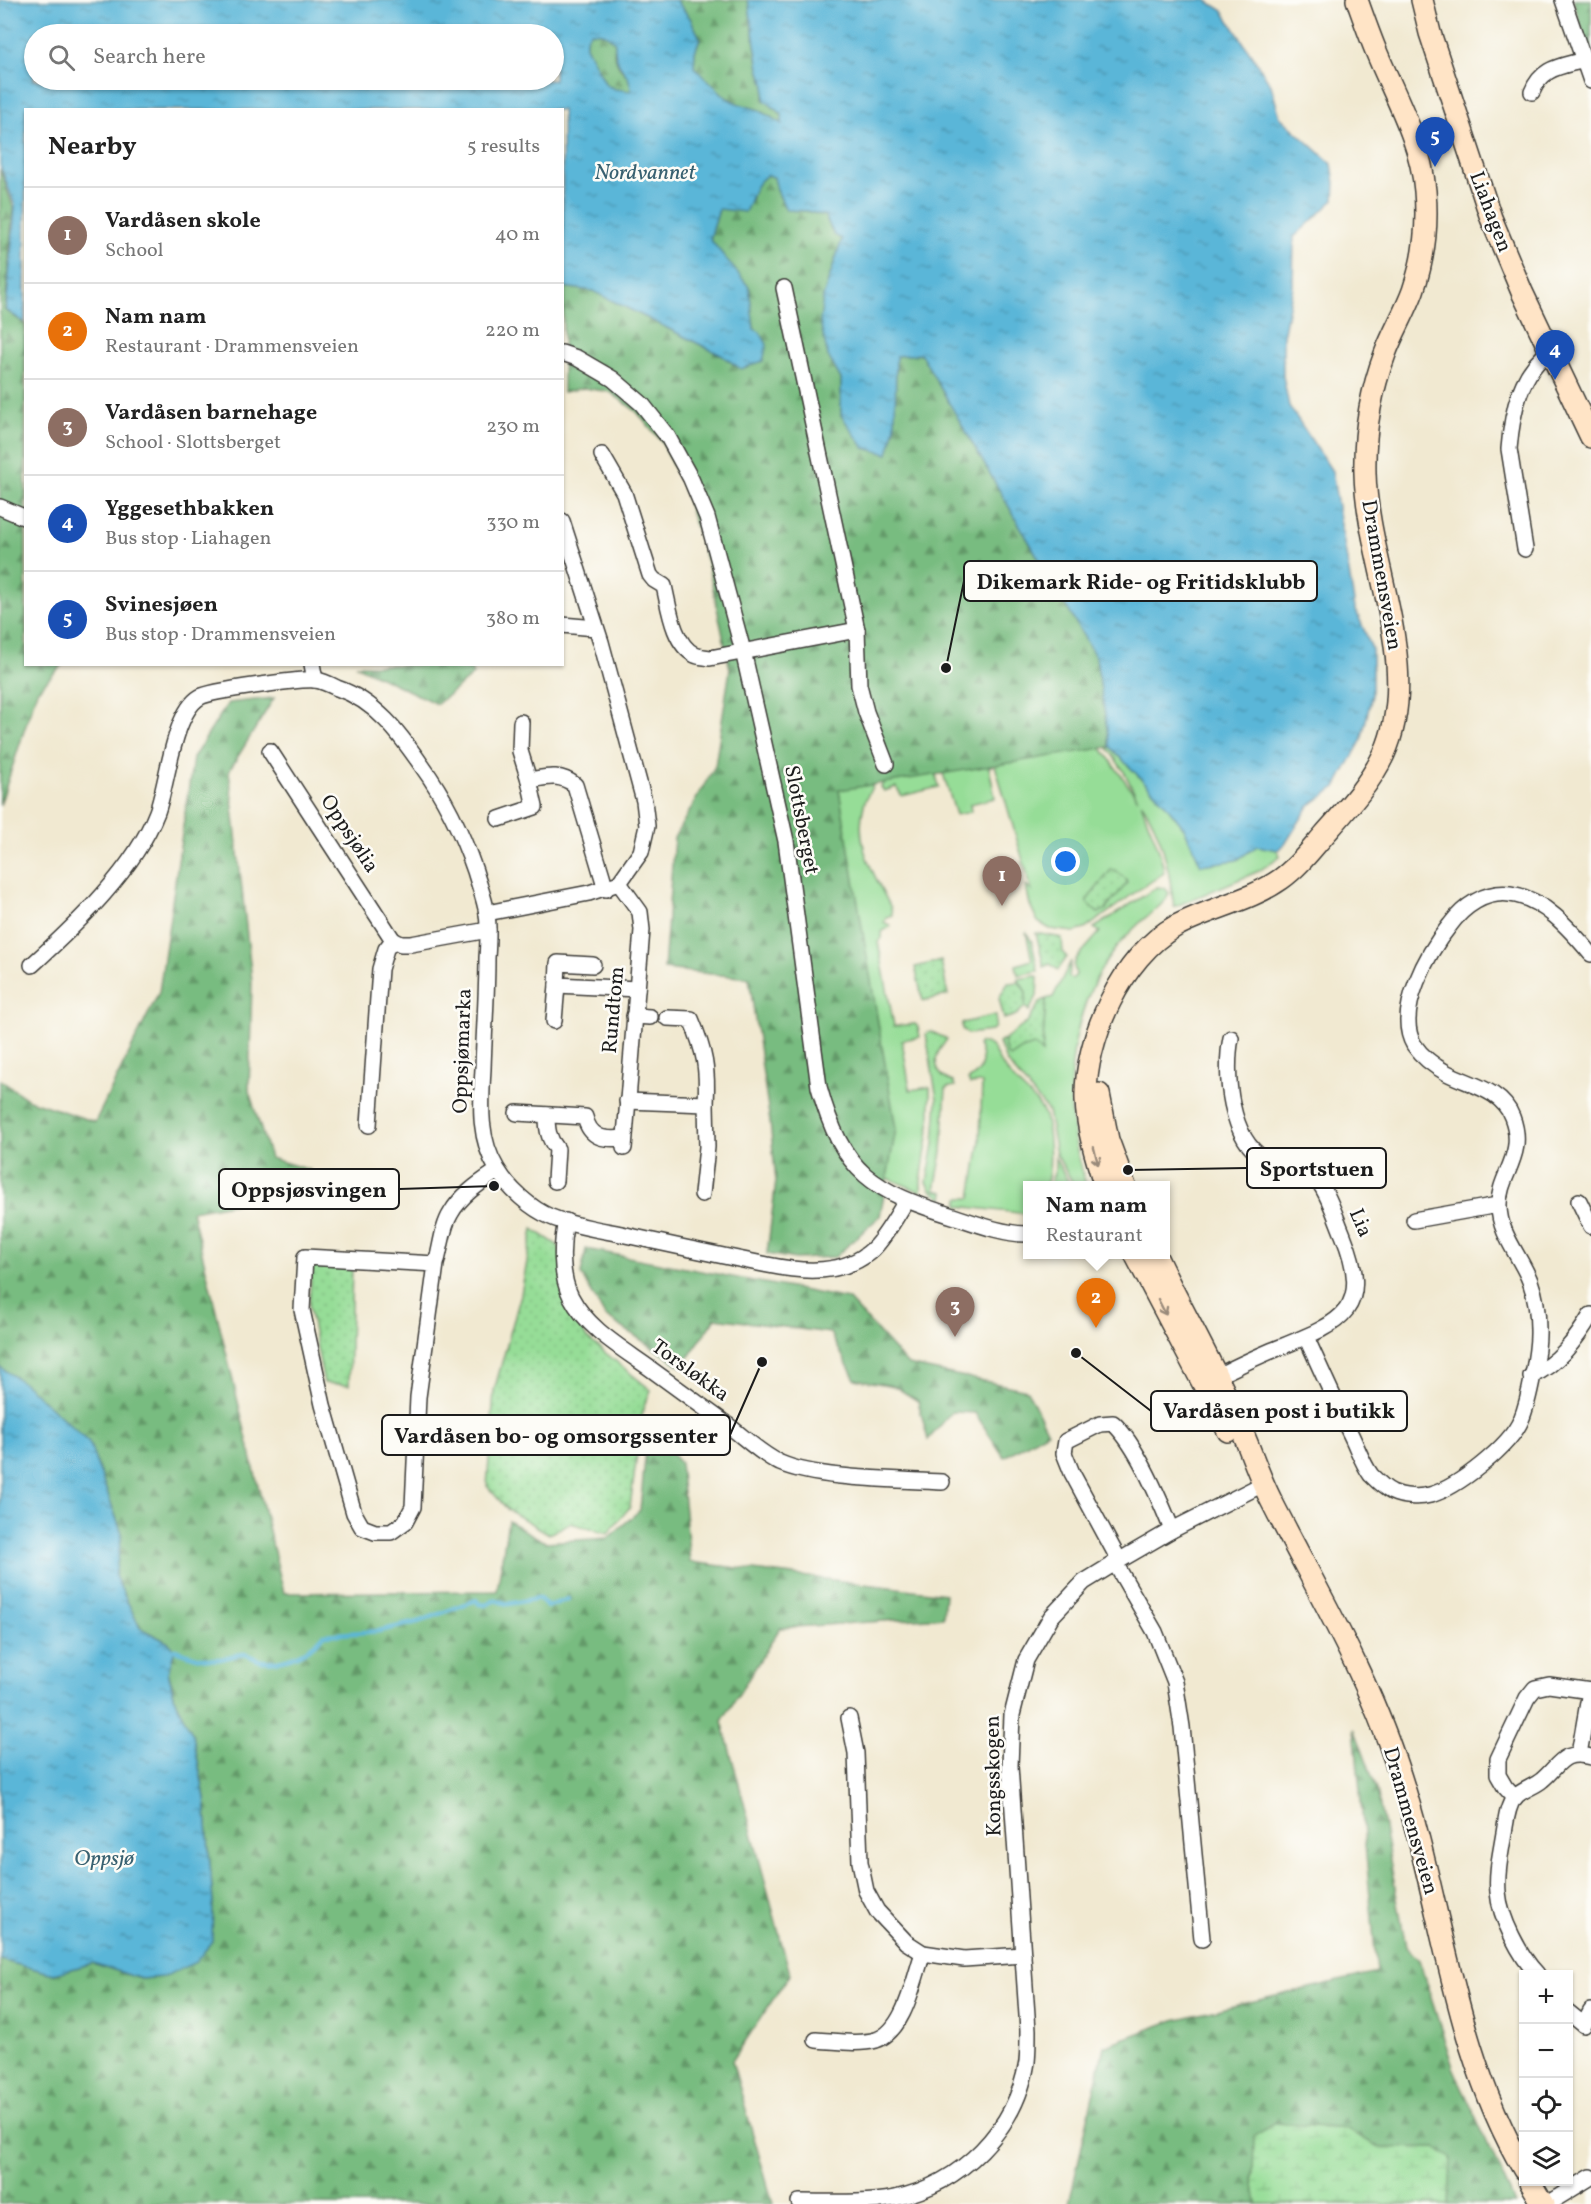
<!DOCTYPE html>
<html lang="en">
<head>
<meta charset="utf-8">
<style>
  body { margin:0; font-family:Vollkorn,serif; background:#f6f6f6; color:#222 }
  .controls { position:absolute; right:18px; bottom:18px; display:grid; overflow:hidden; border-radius:0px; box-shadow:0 2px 4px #0004 }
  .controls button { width:54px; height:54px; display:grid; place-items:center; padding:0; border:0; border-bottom:2px solid #e0e0e0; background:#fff; color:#222; font:30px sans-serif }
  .you { position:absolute; left:1066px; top:862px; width:21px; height:21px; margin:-15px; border:4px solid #fff; border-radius:50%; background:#1a73e8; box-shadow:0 0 0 9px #1a73e833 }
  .badge { display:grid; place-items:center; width:39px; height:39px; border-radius:50%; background:#1f6fb2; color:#fff; font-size:20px; font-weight:700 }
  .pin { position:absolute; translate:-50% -50px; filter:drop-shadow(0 2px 3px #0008) }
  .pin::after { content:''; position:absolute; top:32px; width:21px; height:18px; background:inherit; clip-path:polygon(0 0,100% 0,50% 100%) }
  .popup { position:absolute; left:1023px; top:1181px; width:147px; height:78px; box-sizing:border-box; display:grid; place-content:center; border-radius:0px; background:#fff; filter:drop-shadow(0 2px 4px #0005); font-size:20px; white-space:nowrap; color:#767676 }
  .popup b { font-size:22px; color:#222 }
  .popup::after { content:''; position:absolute; left:50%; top:100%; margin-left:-12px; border:12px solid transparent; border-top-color:#fff }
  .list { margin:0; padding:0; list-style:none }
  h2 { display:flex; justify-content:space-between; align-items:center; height:78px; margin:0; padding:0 24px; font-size:26px }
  h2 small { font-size:20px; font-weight:400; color:#767676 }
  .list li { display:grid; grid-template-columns:39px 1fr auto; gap:18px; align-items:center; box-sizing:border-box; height:96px; padding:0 24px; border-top:2px solid #e0e0e0 }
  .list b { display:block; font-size:22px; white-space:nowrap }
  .list p { margin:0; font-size:20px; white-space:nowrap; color:#767676 }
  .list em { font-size:20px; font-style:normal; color:#767676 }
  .icon { flex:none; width:33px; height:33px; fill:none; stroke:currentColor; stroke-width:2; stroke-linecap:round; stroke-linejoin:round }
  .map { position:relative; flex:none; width:1591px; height:2204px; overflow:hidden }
  .search { position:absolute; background:#fff; box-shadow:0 2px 4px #0004; left:24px; top:24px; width:540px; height:66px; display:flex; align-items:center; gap:15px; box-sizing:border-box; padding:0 21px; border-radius:33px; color:#767676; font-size:22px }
  .panel { position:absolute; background:#fff; box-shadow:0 2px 4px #0004; left:24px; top:108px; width:540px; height:558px; border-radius:0px }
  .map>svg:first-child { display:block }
</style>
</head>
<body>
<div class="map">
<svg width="1591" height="2204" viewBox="0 0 1591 2204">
  <defs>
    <pattern id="forest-firs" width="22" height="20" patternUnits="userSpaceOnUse" patternTransform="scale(1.5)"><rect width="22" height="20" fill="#78bc80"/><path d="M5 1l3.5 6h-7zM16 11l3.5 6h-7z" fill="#629868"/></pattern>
    <pattern id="wetland-marsh" width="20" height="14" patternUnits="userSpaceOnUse" patternTransform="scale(1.5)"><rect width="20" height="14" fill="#96dd97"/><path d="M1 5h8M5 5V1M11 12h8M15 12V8" fill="none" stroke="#81bd82"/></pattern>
    <pattern id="park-dots" width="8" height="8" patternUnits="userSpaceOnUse" patternTransform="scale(1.5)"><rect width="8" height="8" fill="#96dd97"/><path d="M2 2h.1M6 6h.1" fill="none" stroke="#81bd82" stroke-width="1.8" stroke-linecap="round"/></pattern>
    <pattern id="water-ripples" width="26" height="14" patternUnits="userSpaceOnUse" patternTransform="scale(1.5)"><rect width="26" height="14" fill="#5ab6d8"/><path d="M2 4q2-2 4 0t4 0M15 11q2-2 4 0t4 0" fill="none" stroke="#4a93ae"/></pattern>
  </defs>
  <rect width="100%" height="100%" fill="#fdfcf7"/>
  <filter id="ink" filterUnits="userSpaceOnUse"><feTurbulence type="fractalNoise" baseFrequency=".0167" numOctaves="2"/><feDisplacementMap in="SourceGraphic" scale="12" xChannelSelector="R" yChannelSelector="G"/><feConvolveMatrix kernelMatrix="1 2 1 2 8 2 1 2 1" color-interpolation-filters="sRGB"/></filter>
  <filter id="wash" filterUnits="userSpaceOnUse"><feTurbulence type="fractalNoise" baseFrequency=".008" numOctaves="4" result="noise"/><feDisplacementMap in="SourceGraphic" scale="24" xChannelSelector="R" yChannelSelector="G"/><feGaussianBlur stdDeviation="1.35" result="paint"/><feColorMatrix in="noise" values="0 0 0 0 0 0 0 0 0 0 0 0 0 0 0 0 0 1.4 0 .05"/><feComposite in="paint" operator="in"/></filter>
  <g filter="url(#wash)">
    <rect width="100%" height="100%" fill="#f1e9d1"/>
    <!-- green -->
    <g fill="#96dd97" stroke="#597c5a" stroke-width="1.5">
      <path d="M1098,743L1138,799L1123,770L1107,747H1110L1161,799L1184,828L1201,865L1237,860L1257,846L1278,850L1280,856L1259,871L1174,907C1169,869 1163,834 1141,802C1148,826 1161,847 1164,873L1137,891L1085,929L1074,932L1050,929L1038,922L1030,905L1026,886L1032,891L992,755Z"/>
      <path d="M988,762L995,798L970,804L971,812L956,815L941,767Z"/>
      <path d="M893,765L934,767L939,787L902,796L896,787L884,791L881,787Z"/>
      <path d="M876,779C872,788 866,796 864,805C853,845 875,875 891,908L892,915L886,917L884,922L891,926L882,932V938L878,942L894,1026L915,1024L918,1026L920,1037L902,1040L910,1090L930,1087V1124L921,1181V1192L866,1169L839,790Z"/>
      <path d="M1157,887L1165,888L1169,893C1163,906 1154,910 1144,919C1134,928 1124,938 1115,949C1075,1001 1063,1076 1075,1141C1078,1156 1082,1171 1086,1185H1074L1056,1154L1048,1111L1006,1061L999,1043L1003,1040L1007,1054L1034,1044L1042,1053L1046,999L1053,997L1071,961L1069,977L1072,979L1076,975L1074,966L1076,959L1100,932L1094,928Z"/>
      <path d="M1026,932L1032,942L1038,971L1018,975L1016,965L1032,960Z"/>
      <path d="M1036,976L1038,977L1037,996L1029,1011L1025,1007L1026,992L1018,979Z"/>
      <path d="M996,1015L995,1027L991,1031L967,1034L962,1029V1023Z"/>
      <path d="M930,1031L947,1039C945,1043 941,1046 939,1051C932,1064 939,1078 953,1082L955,1086L946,1088L942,1152L935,1190L944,1192L943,1199L932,1191L927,1182L934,1144L937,1099L926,1034Z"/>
      <path d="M980,1043C993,1042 993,1050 998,1059C1001,1064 1005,1069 1009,1074C1018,1087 1041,1102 1045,1116C1050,1134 1052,1169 1046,1185L1027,1186V1214L958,1206L959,1198H971L980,1141L982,1083L970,1084L968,1080C984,1071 985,1059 978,1045Z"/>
      <path d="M1055,1158L1069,1183L1071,1185H1050L1055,1170Z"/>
    </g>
    <!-- forest -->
    <g fill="url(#forest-firs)" stroke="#4a6c4e" stroke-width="1.5">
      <path d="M676,0H748L759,69L765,85L764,100L782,114L783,124L759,110L739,104L727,98L694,67L695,52L700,38L690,18Z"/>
      <path d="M1573,0H1591V59V58Z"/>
      <path d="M590,32C602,32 609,34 615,43L614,54L619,67L631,80V92L615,89L606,85L586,46V38Z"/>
      <path d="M0,169L13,207L5,310L25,324L26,664L62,665L37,691L0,805Z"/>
      <path d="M767,175L775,177L777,190L786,210L807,211L825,216L834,235L842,239L823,297L828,356L841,379V416L895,427L896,356L921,354L1096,658L1110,747L839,790L896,1129L880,1216L835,1257L795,1259L767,1254L776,1181L770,1122L749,978L664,969L674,838L715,766L730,669L708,565L684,491L662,442L637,412L610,392L584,388L563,392V287L593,291L721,355L741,369L754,329L749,287L710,240L719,209L751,201L755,184Z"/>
      <path d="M355,665H470L473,675L437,704Z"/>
      <path d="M274,698L229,771L252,981L249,1091L270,1158L310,1170L308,1190L192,1211L284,1593L497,1591L508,1521L545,1542L608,1538L640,1510L648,1427L680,1463L690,1562L945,1594L943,1617L780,1628L722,1721L790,1974L732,2061L773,2204H0V1960L54,1974L93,1963L141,1979L163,1977L213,1903L205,1798L193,1735L176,1703L168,1671L169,1643L140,1628L115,1576L122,1534L89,1442L25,1384L0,1367V1080L29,1100L95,1122L159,992L193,758L228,703Z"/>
      <path d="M586,1249L848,1299L908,1365L1027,1390L1048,1432L1004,1457L975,1413L952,1412L928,1440L918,1401L894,1386L855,1379L830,1333L715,1318L682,1367L605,1316L581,1274Z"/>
      <path d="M1354,1728L1377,1790L1406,1947L1419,1960L1453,2067L1515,2204H1069L1104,2046L1174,2020L1377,1972Z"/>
    </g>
    <!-- wetland -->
    <path fill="url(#wetland-marsh)" stroke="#597c5a" stroke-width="1.5" d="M1276,2123L1347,2129L1380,2148L1436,2147L1451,2158L1449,2204H1257L1253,2177L1254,2136Z"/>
    <!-- park -->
    <g fill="url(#park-dots)" stroke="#597c5a" stroke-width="1.5">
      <path d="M1111,870H1115L1126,879L1127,883L1105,910L1098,913L1087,903V900Z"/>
      <path d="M1036,933L1062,938L1063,953L1067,957L1058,970L1050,964L1044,967Z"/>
      <path d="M941,961L948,995L923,1001L915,967Z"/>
      <path d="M1019,982L1026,992L1025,1007L1016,1015L1004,1019L999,998L1008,983Z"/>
      <path d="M1046,999L1042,1053L1034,1045L1022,1049L1010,1057L1007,1054L1003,1040L1028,1022L1040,1002Z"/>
      <path d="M533,1229L559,1246L569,1306L586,1337L651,1390L643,1409L630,1507L608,1533L570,1523L549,1534L508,1510L487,1486L494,1391L521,1294Z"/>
      <path d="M312,1265L352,1269L349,1385L324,1383L309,1307Z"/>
    </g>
    <!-- water -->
    <g fill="url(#water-ripples)" stroke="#3b697a" stroke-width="1.5" fill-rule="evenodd">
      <path d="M0,0H676L690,18L700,38L695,52L694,67L727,98L739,104L759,110L782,124V114L764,100L765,85L759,69L748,0H1206L1223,11L1271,85L1280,117L1332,164L1335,183L1334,200L1294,237L1293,287L1283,336V376L1289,406L1332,471L1355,608L1372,649V695L1361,741L1336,787L1309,806L1287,841L1278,850L1257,846L1237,860L1201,865L1184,828L1161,799L1110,747L1096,658L921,354L896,356L895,427L888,454L864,448L841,415V379L828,356L820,322L823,297L842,239L834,235L825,216L807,211L786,210L777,190L774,177L767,175C751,187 754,195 745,212L719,209L710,239L749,287L754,329L760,332L767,344L763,361L741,369L721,355L593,291L563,287L562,110H26L25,323L6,310L15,206L0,165ZM591,32C602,32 609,34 615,43C613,69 631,70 631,91L615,89L606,85L586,46V38ZM34,34H554V80H34Z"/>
      <path d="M0,1367L25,1384L89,1442L122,1534L115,1576L140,1628L169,1643L175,1650L168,1672L176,1703L193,1735L205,1798L213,1903L212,1941L196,1962L163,1977L141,1979L93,1963L54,1974L0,1960Z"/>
    </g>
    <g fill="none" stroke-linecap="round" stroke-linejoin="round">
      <!-- stream -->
      <path stroke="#5ab6d8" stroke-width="4.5" d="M175,1650C190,1655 205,1661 221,1659C228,1658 237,1654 244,1654C250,1655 256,1660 262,1661C285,1664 309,1652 324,1635L379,1631L418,1622L476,1600L479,1604L486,1605L495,1600L508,1604L539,1598L547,1607L568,1599"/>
    </g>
  </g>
  <g filter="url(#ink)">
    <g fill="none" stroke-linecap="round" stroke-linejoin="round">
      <!-- street casing -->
      <g stroke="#3c3b37" stroke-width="18">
        <g id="street">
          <path d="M1563,0L1591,81"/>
          <path d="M1532,92C1542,67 1560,67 1584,60"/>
          <path d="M784,288L857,630L859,685L866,712L886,764"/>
          <path d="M562,353L577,358L613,379L642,404L668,437L691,479L707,517L743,651L786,841L819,1087C843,1174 872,1191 956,1217C977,1224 1004,1234 1027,1234"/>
          <path d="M602,455L624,493L650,575L654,580L664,586C669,607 673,644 695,655C699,657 706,657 710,658L857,630"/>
          <path d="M0,507L26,518"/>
          <path d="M1525,549L1509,449C1512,412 1520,372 1551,350"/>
          <path d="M562,625L596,628"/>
          <path d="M312,664L315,680"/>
          <path d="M521,722L520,751L529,780C547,777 560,773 575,785L606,889"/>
          <path d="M270,751L393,940L386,949L380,969L369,1125"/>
          <path d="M499,819L535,807L529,780"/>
          <path d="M619,883L640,912L642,930L624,1148"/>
          <path d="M487,913L589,893L619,883L641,852L647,826L644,801L601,642L562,521"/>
          <path d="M393,940L401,944H411L488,930"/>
          <path d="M32,965C77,924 135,869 157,812C168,782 173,713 200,697C210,691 303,678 316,680C323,681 331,685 337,688C376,701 400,734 422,766C446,799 462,833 475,871C479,885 485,900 487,914C489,928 488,944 487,958C487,995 484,1032 483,1069C481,1104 478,1138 497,1169C508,1188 531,1209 551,1217C572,1226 608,1231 630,1236C676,1246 722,1256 768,1265C802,1272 845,1276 873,1249C886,1236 896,1217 906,1201"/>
          <path d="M593,965L558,963L557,985L637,989"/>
          <path d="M634,1016L650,1017"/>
          <path d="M667,1018L691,1019C705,1052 708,1069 706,1104"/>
          <path d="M554,1021L557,985"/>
          <path d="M627,1101L706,1104L707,1147L702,1194"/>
          <path d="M517,1113L585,1117C590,1139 605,1140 624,1138"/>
          <path d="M547,1115C547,1129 548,1138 557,1149L555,1181"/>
          <path d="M1579,1201L1591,1226"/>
          <path d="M1414,1220L1498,1205"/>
          <path d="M566,1221C561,1244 560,1276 571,1297C587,1328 620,1347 648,1367C673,1385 699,1404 725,1423C743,1436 759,1453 780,1463C820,1480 897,1479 942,1482"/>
          <path d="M436,1264L418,1397L413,1507L405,1522L391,1532H375L362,1527L354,1513L323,1405L302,1310L305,1257L436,1264C441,1248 442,1227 451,1213C461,1195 481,1182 497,1171"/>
          <path d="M1306,1337C1320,1368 1335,1400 1349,1431C1356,1444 1362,1463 1371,1475C1376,1480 1386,1489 1392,1492C1403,1497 1419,1498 1430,1495C1457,1488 1510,1446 1521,1420C1529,1401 1539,1350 1538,1329C1538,1313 1536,1297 1530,1281C1521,1257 1499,1234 1499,1206C1498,1174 1527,1156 1512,1117C1502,1090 1470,1085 1447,1073C1434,1066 1422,1057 1414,1045C1394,1011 1429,951 1450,925C1464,906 1485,891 1510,894C1543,898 1570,929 1591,954"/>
          <path d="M1531,1376C1558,1364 1576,1340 1591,1315"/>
          <path d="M1209,1380C1232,1369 1253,1358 1276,1349C1340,1323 1374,1312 1343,1235C1336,1219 1326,1185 1312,1175C1295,1161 1281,1167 1265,1159C1230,1140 1224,1073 1231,1038"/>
          <path d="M1119,1560L1072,1473L1064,1453L1066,1441L1100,1424L1113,1423C1136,1444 1160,1500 1172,1530"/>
          <path d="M849,1718L856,1753L860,1862L866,1891L877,1911L906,1942L923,1953L964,1959L1023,1955"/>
          <path d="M1579,1754L1590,1691"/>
          <path d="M1515,1798L1505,1787L1498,1775V1759L1527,1698L1535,1688L1549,1685L1591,1691"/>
          <path d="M1202,1939L1182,1727L1175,1682L1155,1632L1115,1563L1172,1530L1263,1484"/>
          <path d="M1537,1974C1520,1956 1500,1918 1498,1892C1496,1872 1501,1852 1504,1833C1506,1822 1507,1807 1514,1798C1521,1790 1534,1787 1542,1780C1560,1765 1562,1749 1591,1757"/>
          <path d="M1568,2012L1584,2025L1591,2011"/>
          <path d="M816,2040C835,2041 858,2045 876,2040C905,2031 914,1978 923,1953"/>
          <path d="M799,2202C831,2202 864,2204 895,2198C961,2184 1016,2130 1027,2062C1028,2052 1028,2041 1028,2030L1010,1766L1012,1715L1026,1660L1051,1617L1084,1582L1115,1563"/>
          <path d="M1547,2204L1591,2177"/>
        </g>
      </g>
      <!-- secondary casing -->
      <g stroke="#3c3b37" stroke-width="24">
        <g id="secondary">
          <path d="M1422,0L1430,33L1491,218L1522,292L1591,437"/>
          <path d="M1099,1094L1108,1140L1125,1186"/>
          <path d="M1105,1186C1096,1158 1087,1129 1086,1100C1084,1040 1122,956 1176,926C1210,908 1250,901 1281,879C1298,867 1311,850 1324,835C1346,810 1370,784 1384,754C1423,667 1367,563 1365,473C1364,433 1371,391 1385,354C1393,332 1405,313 1413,291C1424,259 1428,225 1425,191C1421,141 1395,97 1376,51C1369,34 1363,17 1357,0"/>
          <path d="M1135,1254L1228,1431"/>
          <path d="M1155,1254C1175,1297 1198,1337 1218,1379C1228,1400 1238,1421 1247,1443C1255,1463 1262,1483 1272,1502C1315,1587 1366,1672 1396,1763C1443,1898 1450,2045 1524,2170"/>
          <path d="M1530,2182L1543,2204"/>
        </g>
      </g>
      <!-- street -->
      <use href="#street" stroke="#fff" stroke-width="15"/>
      <!-- secondary -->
      <use href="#secondary" stroke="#ffe4c6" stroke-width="21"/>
    </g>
    <!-- one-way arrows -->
    <defs><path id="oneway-shaft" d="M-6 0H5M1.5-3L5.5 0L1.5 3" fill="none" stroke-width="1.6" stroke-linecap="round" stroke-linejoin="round" transform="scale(1.5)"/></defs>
    <g stroke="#998a7a">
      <use href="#oneway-shaft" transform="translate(1096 1156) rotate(76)"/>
      <use href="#oneway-shaft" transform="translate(1162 1307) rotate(63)"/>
    </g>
  </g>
  <g text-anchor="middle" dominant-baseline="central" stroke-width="5" stroke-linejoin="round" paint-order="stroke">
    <!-- street labels -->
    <g font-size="21" fill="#1c1c1c" stroke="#fdfcf7">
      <text transform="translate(1490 212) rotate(69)">Liahagen</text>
      <text transform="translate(1381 575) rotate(80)">Drammensveien</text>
      <text transform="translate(801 820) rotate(79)">Slottsberget</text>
      <text transform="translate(349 834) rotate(57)">Oppsjølia</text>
      <text transform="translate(614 1010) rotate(-85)">Rundtom</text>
      <text transform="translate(463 1051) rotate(-88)">Oppsjømarka</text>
      <text transform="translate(1360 1223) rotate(67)">Lia</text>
      <text transform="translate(690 1371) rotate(36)">Torsløkka</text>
      <text transform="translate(994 1776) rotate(-91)">Kongsskogen</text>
      <text transform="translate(1410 1821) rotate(74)">Drammensveien</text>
    </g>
    <!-- water labels -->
    <g font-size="22" font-style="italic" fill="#386171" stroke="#fdfcf7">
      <text x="645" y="173">Nordvannet</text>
      <text x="104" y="1859">Oppsjø</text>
    </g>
  </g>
  <!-- callouts -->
  <path fill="none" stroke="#1c1c1c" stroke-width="2" d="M946 668L964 581M1128 1170L1247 1168M494 1186L399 1189M1076 1353L1151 1411M762 1362L730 1435"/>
  <g fill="#1c1c1c" stroke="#fdfcf7" stroke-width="2">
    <circle cx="946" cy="668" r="6"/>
    <circle cx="1128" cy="1170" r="6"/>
    <circle cx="494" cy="1186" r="6"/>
    <circle cx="1076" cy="1353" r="6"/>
    <circle cx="762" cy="1362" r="6"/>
  </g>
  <g fill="#fdfcf7" stroke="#1c1c1c" stroke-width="2">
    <rect x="964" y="561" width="353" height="40" rx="6"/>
    <rect x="1247" y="1148" width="139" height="40" rx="6"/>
    <rect x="219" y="1169" width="180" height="40" rx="6"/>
    <rect x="1151" y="1391" width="256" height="40" rx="6"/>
    <rect x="382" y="1415" width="348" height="40" rx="6"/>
  </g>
  <g font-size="22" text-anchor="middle" font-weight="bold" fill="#1c1c1c">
    <text x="1141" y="589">Dikemark Ride- og Fritidsklubb</text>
    <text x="1317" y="1176">Sportstuen</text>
    <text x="309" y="1197">Oppsjøsvingen</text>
    <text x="1279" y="1418">Vardåsen post i butikk</text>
    <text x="556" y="1443">Vardåsen bo- og omsorgssenter</text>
  </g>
</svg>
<div class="controls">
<button>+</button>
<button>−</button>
<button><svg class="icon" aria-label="locate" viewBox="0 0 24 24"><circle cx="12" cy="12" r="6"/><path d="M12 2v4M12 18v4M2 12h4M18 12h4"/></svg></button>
<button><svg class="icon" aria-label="layers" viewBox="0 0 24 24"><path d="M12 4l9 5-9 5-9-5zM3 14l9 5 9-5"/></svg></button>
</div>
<div class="you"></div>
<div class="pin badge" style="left:1002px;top:906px;background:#8d6e63">1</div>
<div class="pin badge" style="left:1096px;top:1328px;background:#e8710a">2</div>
<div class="popup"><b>Nam nam</b>Restaurant</div>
<div class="pin badge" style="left:955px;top:1337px;background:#8d6e63">3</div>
<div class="pin badge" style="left:1555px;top:380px;background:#1a4fb4">4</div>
<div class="pin badge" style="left:1435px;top:167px;background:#1a4fb4">5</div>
<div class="search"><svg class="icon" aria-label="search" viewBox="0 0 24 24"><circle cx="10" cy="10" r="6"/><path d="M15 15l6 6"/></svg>Search here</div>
<section class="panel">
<h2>Nearby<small>5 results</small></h2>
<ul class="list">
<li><span class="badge" style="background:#8d6e63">1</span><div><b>Vardåsen skole</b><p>School</p></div><em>40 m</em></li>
<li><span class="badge" style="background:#e8710a">2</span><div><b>Nam nam</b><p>Restaurant · Drammensveien</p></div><em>220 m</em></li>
<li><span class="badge" style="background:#8d6e63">3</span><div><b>Vardåsen barnehage</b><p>School · Slottsberget</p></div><em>230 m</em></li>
<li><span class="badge" style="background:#1a4fb4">4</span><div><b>Yggesethbakken</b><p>Bus stop · Liahagen</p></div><em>330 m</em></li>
<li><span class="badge" style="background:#1a4fb4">5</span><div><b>Svinesjøen</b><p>Bus stop · Drammensveien</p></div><em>380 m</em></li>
</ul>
</section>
</div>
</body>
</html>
